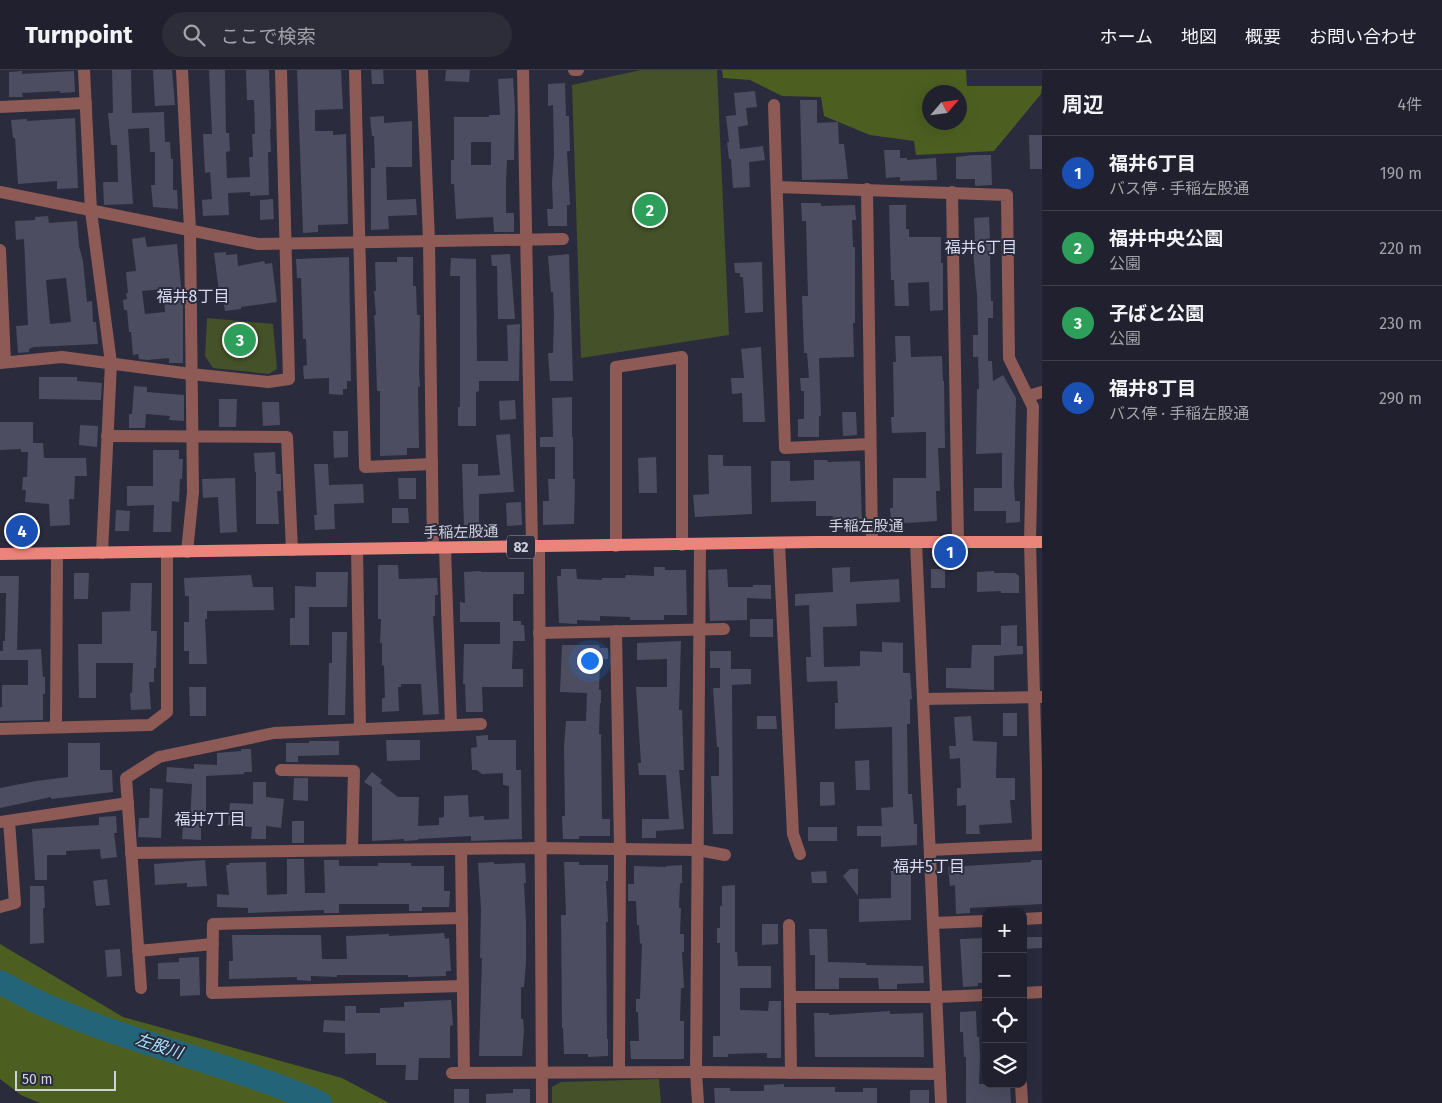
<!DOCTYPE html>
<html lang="ja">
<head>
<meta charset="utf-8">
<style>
  body { margin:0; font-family:"Fira Sans","Noto Sans JP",sans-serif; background:#2d2d3a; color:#f1f3f6 }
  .controls { position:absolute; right:15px; bottom:15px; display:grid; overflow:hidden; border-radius:10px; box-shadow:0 5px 20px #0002 }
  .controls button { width:45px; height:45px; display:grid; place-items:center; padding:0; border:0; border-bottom:1px solid #3d3e4a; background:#20202e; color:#f1f3f6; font:25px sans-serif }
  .compass { position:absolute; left:922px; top:15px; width:45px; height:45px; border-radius:50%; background:#20202e; box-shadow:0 5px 20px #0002; rotate:62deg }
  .scale { position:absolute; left:15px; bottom:12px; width:101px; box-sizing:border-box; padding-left:5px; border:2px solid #cfd1dd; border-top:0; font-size:14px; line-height:18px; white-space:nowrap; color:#cfd1dd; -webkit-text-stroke:4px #2a2b3d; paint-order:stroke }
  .you { position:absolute; left:589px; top:590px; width:18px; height:18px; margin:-12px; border:4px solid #fff; border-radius:50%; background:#1a73e8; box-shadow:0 0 0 8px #1a73e833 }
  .badge { display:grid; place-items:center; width:32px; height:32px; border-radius:50%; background:#9fb3fd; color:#fff; font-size:16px; font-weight:700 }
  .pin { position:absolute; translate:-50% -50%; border:2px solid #fff; box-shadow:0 1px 5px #0006 }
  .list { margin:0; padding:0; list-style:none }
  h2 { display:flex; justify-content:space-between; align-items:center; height:65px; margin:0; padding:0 20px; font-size:21px }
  h2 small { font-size:16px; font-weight:400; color:#a2a3aa }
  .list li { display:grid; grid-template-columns:32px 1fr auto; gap:15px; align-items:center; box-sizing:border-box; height:75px; padding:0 20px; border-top:1px solid #3d3e4a }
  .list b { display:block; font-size:19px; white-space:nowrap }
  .list p { margin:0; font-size:16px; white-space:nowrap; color:#a2a3aa }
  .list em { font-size:16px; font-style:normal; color:#a2a3aa }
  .icon { flex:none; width:28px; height:28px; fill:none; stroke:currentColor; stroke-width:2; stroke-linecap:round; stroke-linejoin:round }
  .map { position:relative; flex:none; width:1042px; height:1033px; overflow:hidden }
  header { display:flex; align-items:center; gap:30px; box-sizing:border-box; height:70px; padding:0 25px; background:#20202e; border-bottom:1px solid #3d3e4a }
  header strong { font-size:24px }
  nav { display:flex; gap:28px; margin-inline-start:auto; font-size:18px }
  .search { width:350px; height:45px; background:#2d2d3a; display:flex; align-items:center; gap:12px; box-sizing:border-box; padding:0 18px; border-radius:28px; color:#a2a3aa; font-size:19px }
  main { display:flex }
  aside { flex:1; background:#20202e }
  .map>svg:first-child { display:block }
</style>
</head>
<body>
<header>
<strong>Turnpoint</strong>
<div class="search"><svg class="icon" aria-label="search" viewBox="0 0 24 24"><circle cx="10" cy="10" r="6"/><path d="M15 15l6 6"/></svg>ここで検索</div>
<nav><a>ホーム</a><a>地図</a><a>概要</a><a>お問い合わせ</a></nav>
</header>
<main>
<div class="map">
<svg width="1042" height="1033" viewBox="0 0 1042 1033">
  <rect width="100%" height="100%" fill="#2a2b3d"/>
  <!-- green -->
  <g fill="#455128">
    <path d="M641,0H717L729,265L581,288L572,15Z"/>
    <path d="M207,248L273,254L277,299L269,304L213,298L205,286Z"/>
    <path d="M659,1009L661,1033H552V1017L561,1012Z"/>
  </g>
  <!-- forest -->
  <g fill="#4d5f20" fill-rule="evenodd">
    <path d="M722,0H966L967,16H1042L1041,24L994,81L916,85L914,71L870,65L824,46L821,27L782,26L750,10L723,8ZM929,22H959V52H929Z"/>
    <path d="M0,874L123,947L342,1008L389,1033H40L21,1025L0,1009Z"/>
  </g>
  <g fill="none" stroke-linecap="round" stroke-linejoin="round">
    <!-- river -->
    <path stroke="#246479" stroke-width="24" d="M0,912C13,919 27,927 40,933C131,974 230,993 320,1033"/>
  </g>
  <!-- building -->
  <g fill="#4d4d61" fill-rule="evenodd">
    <path d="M112,0H131L132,43L164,42L165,72H170L171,89H173V120H177L178,139L153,137L151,115H155V82H150L149,58L128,59L133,134L104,135L103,112H118L117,75H111L108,43H113Z"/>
    <path d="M153,0H172L175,35L155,36Z"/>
    <path d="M209,0H225L226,63H229L230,81L226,82L227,108L250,107L249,87H253L252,64H255L254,30H247L246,0H269L271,59H270L271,82H268L269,125L250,126V122L228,123L229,145L203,146L202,130L212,129L210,102L205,103L203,64H212Z"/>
    <path d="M297,0H341L343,39L315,40V61H333V65L346,64L348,154L318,155V162L303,163Z"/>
    <path d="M371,0H383L384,14H372Z"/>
    <path d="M446,0H470L469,12L445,11Z"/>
    <path d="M22,1V4L74,1L75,22L60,23V21L22,23L23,27H9V2Z"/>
    <path d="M513,8L515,37L514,90H507L506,113V143H514V162H494L493,147L456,149L454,114H451V90H454V47H489V45H500L498,9ZM471,72H491V95H471Z"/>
    <path d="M565,13L566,46H569L570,81H567L570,135H567V156H548L547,139H553L552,112L554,85L553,35L548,36V14Z"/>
    <path d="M755,21L757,37L746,38L748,55L738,57L740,79L763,76L765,90L749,92L750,117L733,118L731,89H729L727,72H729L726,46L736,45L734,23Z"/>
    <path d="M800,30H817V53L838,52L839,74H844L848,109L802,110Z"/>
    <path d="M384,46V53L412,51V97H386L387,130L416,129L417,145L388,146L389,159L371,160V98H375L374,66H372L370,47Z"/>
    <path d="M75,48L78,118L57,119V111L18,114L15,68H13L11,50L27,49V51Z"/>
    <path d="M1029,65H1042V99H1030Z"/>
    <path d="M884,80H900V88H907V90L936,88L937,110L900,111V107L886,108Z"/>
    <path d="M974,85H991L992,115L975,116V109H956V87Z"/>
    <path d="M273,129L274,149L260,150V130Z"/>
    <path d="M801,133H821V136L855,135L856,150H852L853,177H855V253H853L854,287L819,288L821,346H819V367H798V349H804V321H801L800,308H809L807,283H804L802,226H808L806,151H802Z"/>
    <path d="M889,135H906V159H909V167H941V193H943V240L930,241L929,212L908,213L909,236H895L894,210H891Z"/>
    <path d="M48,146L49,153L77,151L79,176L83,191L87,232L92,231L93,252H96L98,274L34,277L29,279V282L18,283L16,256L28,255L24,169L16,170L15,151L35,150V147ZM66,208L71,252L50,254L46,210Z"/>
    <path d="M989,147L990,169H992L993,185H990L991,231H993V248H988V291H992L993,311L1003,305L1016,328L1014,416L1015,431H1020V452L1006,453V441H974V418H1002V383L976,384L977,319H979L978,287H973V265H978L977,225L972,171L975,170L974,148Z"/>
    <path d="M145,167L147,177L177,174L183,237V293H169V288L147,290L139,289L138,284L133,285L131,262H129L127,240H124L123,230L127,229L126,223H128L126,202L136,201L132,169ZM163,219L165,242L145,244L142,221Z"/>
    <path d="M226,182V185L237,184L238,196L264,191L265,194L272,193L277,232L241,237V239L225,241L222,222H219L214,183Z"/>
    <path d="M510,184L515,249H498L497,196H492L491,185Z"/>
    <path d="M569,184L573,311H550L548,283H553L554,245L553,222H551L548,186Z"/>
    <path d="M349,187L351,311H347V319H343V325L329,324V308L304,309L303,296L307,295L306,269H303L301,208H297L296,189Z"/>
    <path d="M397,187H413V216H416L417,245H420L419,303L420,316L418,317L419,378H407V385L380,386V321H377L375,259L374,245H376L374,221H376L375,192H397Z"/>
    <path d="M451,188L476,189L477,291H508L507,255L520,254L519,311H479V321L476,322V356H458V337H460V206H450Z"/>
    <path d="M762,192L763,242L745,243L743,207H740V203H735L734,193Z"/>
    <path d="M895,266H910L911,287L942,286L943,311H944L945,378H938L940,421H936L937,451L891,454L890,438H893V408H926V362L892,363L891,347H894L893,292H896Z"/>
    <path d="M761,277L765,352H743L742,323L732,324L731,308H744L741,279Z"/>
    <path d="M39,307H77V311L102,313L101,330L39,329Z"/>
    <path d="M134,316L147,317V322L184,325V351L169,350L170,346L146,344L145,358H129V344H132Z"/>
    <path d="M572,327V367H573V409H575L574,454L543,455V431H549L548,409H555V377H540V367H553L552,328Z"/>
    <path d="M219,329H237L236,357H219Z"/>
    <path d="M515,330L516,349L500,350L499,331Z"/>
    <path d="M262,332H279L280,355L263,356Z"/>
    <path d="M842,342H856L857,365L843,366Z"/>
    <path d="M0,352H33V373H43L44,388H86L87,406H75L74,429H69L70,455L50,456L49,434L25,432L26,420H22L23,407H27L28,382H21V379L0,380Z"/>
    <path d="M80,355L98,356L97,377L79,375Z"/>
    <path d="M333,361H348V387L334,388Z"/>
    <path d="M510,364L514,422L479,424V457L464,458L462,394H478V406L500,405L496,365Z"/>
    <path d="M153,380H179V389H183L182,409H180L179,432L172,431L171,462H153L154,435L127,436V416H153Z"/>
    <path d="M275,382L276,404H281V421H277L279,454H256V402H255L254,383Z"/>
    <path d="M708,385H723V396H751L752,444L695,447L693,425L709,424Z"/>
    <path d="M656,387L657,423H639L638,388Z"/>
    <path d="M814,390H827L828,392L860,391L862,451L833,453V446H816V431L771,432V391H790V411L814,410Z"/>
    <path d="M314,394H328L329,415L363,414L364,433L334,434L335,459L315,460L314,445H317Z"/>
    <path d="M235,408L237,462L220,463L218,427L203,428L202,409Z"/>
    <path d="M398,408H416V429H399Z"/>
    <path d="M521,432L522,455L507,456L506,433Z"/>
    <path d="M392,438H408L409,453H392Z"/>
    <path d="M116,440L130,441L129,461H115Z"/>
    <path d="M378,495H398L399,509L437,508L438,525H435V546H433L439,644L423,645L421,614H401V617H398L399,641L382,642V628H385L384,595L382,596V573H380L381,549H378Z"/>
    <path d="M654,497H665V500H686L687,545H664V550H630V547L600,546V551L577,550V554L559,553L557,506H561V499H576L577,509L602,510V508H625L626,505L654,506Z"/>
    <path d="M850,497V512L899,509L900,532L856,534L857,556L823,557L824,597L860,596V581L882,582V572L903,573V603H910L912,629H910V654H907L908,724H912L914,754H917V775L881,777V766H857V756H882L881,738L893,737L892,657L835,659V633H838L837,611L807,612L806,587H811L809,535L795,536V524L833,522L832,498Z"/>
    <path d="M727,499L728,517H753V515H771V529L747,528V550L710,551L708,500Z"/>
    <rect x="931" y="499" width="14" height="19"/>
    <path d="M481,501V502H524V524H513V551H521V555H524L525,571H513L512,599H523V617H482L483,642H466L465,614H463L464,574H500V552H460V532L465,533L464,502Z"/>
    <path d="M994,501V503H1015L1019,506V523H1001V521L977,522V502Z"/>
    <path d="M316,502H348L347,537H309V575H290V548H295V516L316,517Z"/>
    <path d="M74,503H89L88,529H74Z"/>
    <path d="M251,505L253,517H273L274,540L207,541V549H205L207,594H189V581H184V552H189V526H185L184,508Z"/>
    <path d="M0,506H19L17,580L41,579L43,607H45V624H43V650L0,651V637H2V615H28V590H0V581H3V571H5L6,523H0Z"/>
    <path d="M131,513H152L151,561H157L156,598H154V612H149L151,639L131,640L130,623H132L133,593H96V628H79L78,574H102V542L130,541Z"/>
    <rect x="750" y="549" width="23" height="18"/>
    <path d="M1017,555V576H1023V584L994,586V620L946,618V598H971L972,575H1001V556Z"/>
    <path d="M332,562H347L345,645H328L329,593H332Z"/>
    <path d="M681,571L679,640H682L684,700H679L684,759L656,761V768H642V749H669L666,705H639L638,693H641L636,617H667V589L637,590V573Z"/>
    <path d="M562,575H599L600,578H608V589H600L599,620H601V633H600L599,664H601L602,749H610V766H579V769H563L562,746H565L564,676L566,651H586L587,623L560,622Z"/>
    <path d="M710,581H731V599H751V614L732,615L733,764H713L711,706H719V677H717L713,618H720V598H710Z"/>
    <path d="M189,617H206V646H190Z"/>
    <rect x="1003" y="643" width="14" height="23"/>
    <path d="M757,646H776L777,659H757Z"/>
    <path d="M971,646L973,671L997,672L996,708H1015V730H1010L1012,753L979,755L980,764H966V735L957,736V718H961L960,688L950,689L949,676H956L954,647Z"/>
    <path d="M488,665V670H516V700H521L522,769L471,771V766L418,769V770L404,771V769L372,771V717L364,712L372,702L382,710L380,713L398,727H419L418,756L439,755V748L444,747V726L468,725L469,747L484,746V750L509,749V716L503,715V703L482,704L477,700H472L471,678L477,677L476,666Z"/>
    <path d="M386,670H420V690L387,691Z"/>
    <path d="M309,671H339V685L298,686V692H286V673H309Z"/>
    <path d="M68,673H100V700H112L113,722L51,729V727L0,738V718L36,711L68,707Z"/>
    <path d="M241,679H251L252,702H244V704L206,706V746H201V770L182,769L183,752L190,753L192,714L166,712L167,697L194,699V694L217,695V683L241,681Z"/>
    <path d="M869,690L870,720H856L855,691Z"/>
    <path d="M294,708H308V731L293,730Z"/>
    <path d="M253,712H266V727L284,729L281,758L266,756V769H251L252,757L228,755L230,733L253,734Z"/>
    <path d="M820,712H834L835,735L820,736Z"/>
    <path d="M150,718L163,719L161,768L138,767L139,748H149Z"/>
    <path d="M116,746L117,763H114L117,787L101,789L100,779L66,781V785H47V810H35L32,759L99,755V747Z"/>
    <rect x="292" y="751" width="12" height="22"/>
    <rect x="808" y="757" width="29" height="14"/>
    <path d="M287,789H304L305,823H325L324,790H339V796H378V793H411V796H444V821H450L449,837H422V841H409V834H339V843H324V840L248,843V838L217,837V824L229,825L226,795H229V793L266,792L267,825L287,824Z"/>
    <path d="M205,790L207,816L187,817V813L155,815L154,794Z"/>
    <path d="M1031,790H1042V834L970,838V843L956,844L955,815L950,816L948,797L1031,792Z"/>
    <path d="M494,792V794L525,793L526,813H524L526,852V892L524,917H521V949H523L524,960L522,986H479L482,888H480L481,839L478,793Z"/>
    <path d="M564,792H579V795H608V811H606L608,852H606L607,969H608V986L588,987V984H564L563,958H562L561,845H566Z"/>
    <path d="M682,795V813H680L679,838H681L680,864H684V882H682L684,918H681L680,951H684V989H631L630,971H639L638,942H636V929H640L642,873L640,874L639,855H637L636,831H628V814H634V796L666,797V796Z"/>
    <path d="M850,799H858V826L843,806Z"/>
    <path d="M826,801L827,813H812L811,802Z"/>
    <path d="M891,801H911V850L859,852V829L891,828Z"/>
    <path d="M107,809L110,835L96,836L93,811Z"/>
    <path d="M735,815V882H737L738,896H771V918H740V940L768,941L769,931H781V988H767V983L728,984V987H713V966H720V873H717V858H720V836H722V816Z"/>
    <path d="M30,816H44L45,838H43L44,873L30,874Z"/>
    <path d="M762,854H778V874L762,875Z"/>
    <path d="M809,859H827L828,892L866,893V895L923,896L924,913L897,914V919H879L878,908H839V919H815V885H810Z"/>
    <path d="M444,863L445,869L449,868L451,901H446V906L408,907V905H337V907L311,906V911L297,910V907L229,909V891H233L232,865H321L322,889H347L346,866L389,864V866Z"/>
    <path d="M1023,867H1042V878L1023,879Z"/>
    <path d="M986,868V913H978V916L963,917L960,869Z"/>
    <path d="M120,879L122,906L107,907L105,880Z"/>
    <path d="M199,887L200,925L180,926V909H158V893L179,892V888Z"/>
    <path d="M451,930L453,955L450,956V988H419L418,1010H405L406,995H376V983L345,984V963L323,962L324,950L345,951V936H356V943H380V938L404,937V932Z"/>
    <path d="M890,941V944L923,943L924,987H815L814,943H829V945Z"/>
    <path d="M976,941L977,967H979L980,987L979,1014H1010L1011,1033H966V987H964L963,962H960V942Z"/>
    <path d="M784,1014V1017H835V1022H863V1018H877V1033H715L714,1018H730V1021H764V1015Z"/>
    <rect x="454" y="1019" width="15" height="14"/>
    <path d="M513,1019H530V1033H486V1024L513,1023Z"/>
    <rect x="910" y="1020" width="19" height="13"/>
  </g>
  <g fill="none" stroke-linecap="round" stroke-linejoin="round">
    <!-- minor -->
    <g stroke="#8d5a55" stroke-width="12">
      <path d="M84,0L91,141L111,293L102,483"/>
      <path d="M182,0L190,160L193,422L187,482"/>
      <path d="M355,0L365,397L432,394"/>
      <path d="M422,0L429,171L433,478"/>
      <path d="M523,0L532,477"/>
      <path d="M574,0H578"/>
      <path d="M774,35L785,378L870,374"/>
      <path d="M0,37L86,33"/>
      <path d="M777,117L1007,125L1009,288L1033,337L1030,472L1038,775"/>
      <path d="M867,119L872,472"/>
      <path d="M0,122L258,174L563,169"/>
      <path d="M952,122L958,472"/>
      <path d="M0,180L5,292"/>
      <path d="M0,293L62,287L191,304L268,312L289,309L281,0"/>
      <path d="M1028,326L1042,322"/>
      <path d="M107,366L287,367L292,480"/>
      <path d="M916,472L941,1033"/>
      <path d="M779,473L793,764L800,784"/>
      <path d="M616,476V297L682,287V475"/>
      <path d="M539,477L542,1033"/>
      <path d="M445,478L451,655"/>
      <path d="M357,479L360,659"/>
      <path d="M616,561L620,779L619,1002"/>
      <path d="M539,563L724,559"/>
      <path d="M923,629L1042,627"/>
      <path d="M56,657L57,483"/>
      <path d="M0,659L150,655L167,642V482"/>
      <path d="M281,700L354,701L352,780"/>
      <path d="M0,752L128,733"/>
      <path d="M461,779L464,1003"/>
      <path d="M930,780L1042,775"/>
      <path d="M131,783L540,778L698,780L725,785"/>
      <path d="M0,837L15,833L9,751"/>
      <path d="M462,848L213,854L212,923L463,916"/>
      <path d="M1023,849L1042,848"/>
      <path d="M933,853L986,851"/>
      <path d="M789,855L791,1003"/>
      <path d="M138,881L213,874"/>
      <path d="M141,918L126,708L159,687L274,663L481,654"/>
      <path d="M1023,923L1042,922"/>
      <path d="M790,927H937L986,925"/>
      <path d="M452,1003L696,1002L940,1004"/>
      <path d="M1021,1014L1022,1033"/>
      <path d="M698,1033L696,1002L700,475"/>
    </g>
    <!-- major -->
    <path stroke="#eb847b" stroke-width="12" d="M0,484L817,472H1042"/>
  </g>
  <g text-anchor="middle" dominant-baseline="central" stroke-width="4" stroke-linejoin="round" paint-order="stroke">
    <!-- shield labels -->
    <rect fill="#2a2b3d" stroke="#9e9fad" stroke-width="1" x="507" y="465.5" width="28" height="23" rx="4"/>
    <g font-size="14" font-weight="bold" fill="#cfd1dd">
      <text x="521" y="477">82</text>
    </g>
    <!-- street labels -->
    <g font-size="15" fill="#cfd1dd" stroke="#2a2b3d">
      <text x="866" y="456">手稲左股通</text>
      <text transform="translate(461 462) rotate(-1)">手稲左股通</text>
    </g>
    <!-- neighbourhood labels -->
    <g font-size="16" fill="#d7daf1" stroke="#2a2b3d">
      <text x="981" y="177">福井6丁目</text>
      <text x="193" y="226">福井8丁目</text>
      <text x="210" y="749">福井7丁目</text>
      <text x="929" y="796">福井5丁目</text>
    </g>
    <!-- water labels -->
    <g font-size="16" font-style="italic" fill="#a5e5fd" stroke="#2a2b3d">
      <text transform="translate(159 976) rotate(18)">左股川</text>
    </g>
  </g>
</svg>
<div class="controls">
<button>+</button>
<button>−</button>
<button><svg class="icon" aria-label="locate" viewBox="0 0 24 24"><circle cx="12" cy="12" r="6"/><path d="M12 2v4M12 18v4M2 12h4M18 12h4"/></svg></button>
<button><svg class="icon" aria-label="layers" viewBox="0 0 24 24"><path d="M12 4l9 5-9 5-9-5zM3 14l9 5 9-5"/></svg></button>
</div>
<svg class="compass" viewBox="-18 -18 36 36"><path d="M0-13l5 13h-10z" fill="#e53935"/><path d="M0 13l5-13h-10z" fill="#a2a3aa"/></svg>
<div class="scale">50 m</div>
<div class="you"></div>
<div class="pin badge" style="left:950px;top:482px;background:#1a4fb4">1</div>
<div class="pin badge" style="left:650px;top:140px;background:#2e9e5b">2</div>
<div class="pin badge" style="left:240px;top:270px;background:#2e9e5b">3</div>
<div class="pin badge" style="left:22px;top:461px;background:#1a4fb4">4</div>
</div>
<aside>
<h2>周辺<small>4件</small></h2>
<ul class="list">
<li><span class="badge" style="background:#1a4fb4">1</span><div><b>福井6丁目</b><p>バス停 · 手稲左股通</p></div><em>190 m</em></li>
<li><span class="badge" style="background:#2e9e5b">2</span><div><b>福井中央公園</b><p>公園</p></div><em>220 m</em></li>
<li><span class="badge" style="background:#2e9e5b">3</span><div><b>子ばと公園</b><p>公園</p></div><em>230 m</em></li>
<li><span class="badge" style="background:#1a4fb4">4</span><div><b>福井8丁目</b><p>バス停 · 手稲左股通</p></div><em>290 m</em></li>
</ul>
</aside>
</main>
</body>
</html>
